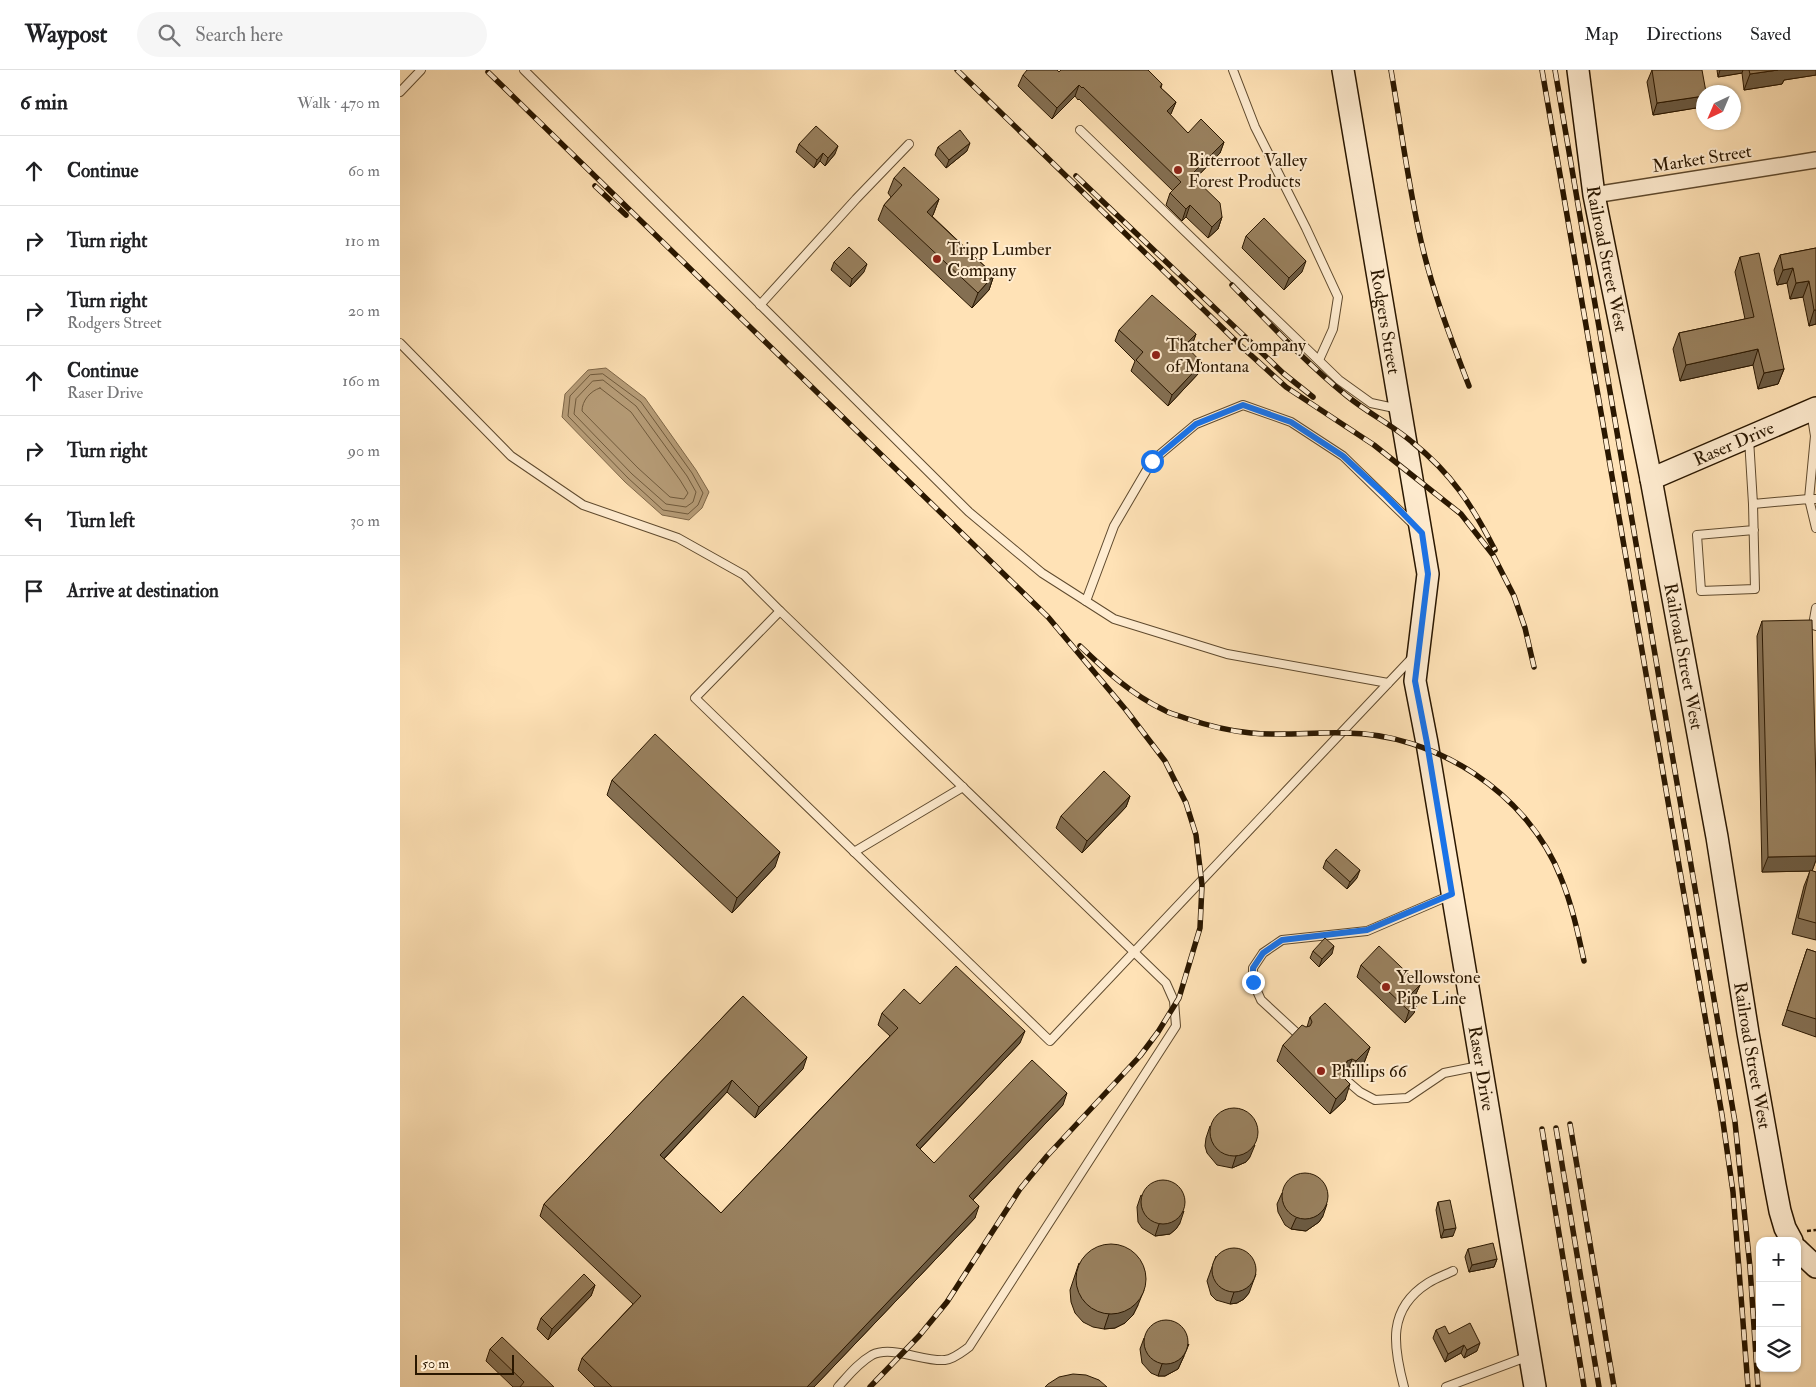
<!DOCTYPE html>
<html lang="en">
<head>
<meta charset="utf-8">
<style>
  body { margin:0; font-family:"IM FELL Double Pica",serif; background:#f6f6f6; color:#202124 }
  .controls { position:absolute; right:15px; bottom:15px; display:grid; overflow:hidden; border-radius:10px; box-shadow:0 1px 4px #0004 }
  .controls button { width:45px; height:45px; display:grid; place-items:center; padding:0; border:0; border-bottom:1px solid #e0e0e0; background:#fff; color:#202124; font:25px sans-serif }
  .compass { position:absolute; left:1296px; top:15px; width:45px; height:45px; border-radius:50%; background:#fff; box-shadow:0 1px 4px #0004; rotate:224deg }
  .scale { position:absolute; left:15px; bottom:12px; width:99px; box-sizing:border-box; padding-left:5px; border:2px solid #2a1700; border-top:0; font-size:14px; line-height:18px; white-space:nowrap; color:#2a1700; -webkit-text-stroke:4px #ffecd0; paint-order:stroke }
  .stop { position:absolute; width:15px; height:15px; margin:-11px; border:4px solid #1a73e8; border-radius:50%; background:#fff }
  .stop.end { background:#1a73e8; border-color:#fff; box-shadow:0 1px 5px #0008 }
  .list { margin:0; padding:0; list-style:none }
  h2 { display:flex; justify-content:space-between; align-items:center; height:65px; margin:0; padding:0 20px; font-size:21px }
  h2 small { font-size:16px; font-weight:400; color:#757577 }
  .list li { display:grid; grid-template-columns:32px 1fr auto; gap:15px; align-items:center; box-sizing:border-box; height:70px; padding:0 20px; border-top:1px solid #e0e0e0 }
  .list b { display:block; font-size:19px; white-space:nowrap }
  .list p { margin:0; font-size:16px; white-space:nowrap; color:#757577 }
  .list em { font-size:16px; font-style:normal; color:#757577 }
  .icon { flex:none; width:28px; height:28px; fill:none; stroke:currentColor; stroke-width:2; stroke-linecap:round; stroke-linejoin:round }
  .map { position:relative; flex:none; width:1416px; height:1317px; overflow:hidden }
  header { display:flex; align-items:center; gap:30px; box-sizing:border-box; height:70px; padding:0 25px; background:#fff; border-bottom:1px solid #e0e0e0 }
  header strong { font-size:24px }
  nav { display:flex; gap:28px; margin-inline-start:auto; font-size:18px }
  .search { width:350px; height:45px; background:#f6f6f6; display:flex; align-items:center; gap:12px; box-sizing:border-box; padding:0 18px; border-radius:28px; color:#757577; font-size:19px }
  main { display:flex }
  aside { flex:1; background:#fff }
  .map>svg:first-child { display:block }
</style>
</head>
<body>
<header>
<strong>Waypost</strong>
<div class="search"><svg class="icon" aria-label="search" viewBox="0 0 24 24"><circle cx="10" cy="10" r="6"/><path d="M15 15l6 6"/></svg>Search here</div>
<nav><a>Map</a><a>Directions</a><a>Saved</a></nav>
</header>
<main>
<aside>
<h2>6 min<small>Walk · 470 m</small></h2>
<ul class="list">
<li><svg class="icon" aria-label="ahead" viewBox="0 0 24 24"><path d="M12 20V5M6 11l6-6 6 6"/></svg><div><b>Continue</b></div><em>60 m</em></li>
<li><svg class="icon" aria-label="right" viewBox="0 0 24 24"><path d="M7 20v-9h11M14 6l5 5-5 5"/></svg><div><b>Turn right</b></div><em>110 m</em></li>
<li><svg class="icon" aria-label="right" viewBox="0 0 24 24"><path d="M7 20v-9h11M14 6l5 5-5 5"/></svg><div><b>Turn right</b><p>Rodgers Street</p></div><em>20 m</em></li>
<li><svg class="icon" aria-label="ahead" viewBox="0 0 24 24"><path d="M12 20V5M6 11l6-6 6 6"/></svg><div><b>Continue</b><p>Raser Drive</p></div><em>160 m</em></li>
<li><svg class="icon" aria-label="right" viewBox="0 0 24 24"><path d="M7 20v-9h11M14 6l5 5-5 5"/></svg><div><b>Turn right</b></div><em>90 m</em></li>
<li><svg class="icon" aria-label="left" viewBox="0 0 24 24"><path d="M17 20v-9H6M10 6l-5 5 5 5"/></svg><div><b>Turn left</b></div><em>30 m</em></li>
<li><svg class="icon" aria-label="arrive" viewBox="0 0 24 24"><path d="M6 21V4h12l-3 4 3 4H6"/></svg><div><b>Arrive at destination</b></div></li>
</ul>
</aside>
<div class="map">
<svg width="1416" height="1317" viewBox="0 0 1416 1317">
  <rect width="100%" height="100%" fill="#ffe2b6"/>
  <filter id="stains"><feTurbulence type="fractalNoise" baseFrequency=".004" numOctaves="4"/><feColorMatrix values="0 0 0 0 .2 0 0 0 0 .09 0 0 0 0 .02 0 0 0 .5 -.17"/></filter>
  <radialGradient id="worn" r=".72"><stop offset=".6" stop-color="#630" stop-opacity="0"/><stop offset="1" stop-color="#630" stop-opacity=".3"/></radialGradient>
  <!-- water -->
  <path fill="#b79d78" stroke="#7f6748" d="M206,298L245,328L296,400L309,422L302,438L289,450L262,445L225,412L162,347L165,324L188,300Z"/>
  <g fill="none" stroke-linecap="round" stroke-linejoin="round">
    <!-- shore -->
    <g stroke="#705a3c" stroke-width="1">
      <path d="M203,304L241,332L292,403L303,423L298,435L288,444L263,440L228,408L168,346L170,326L190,305Z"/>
      <path d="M193,311L203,310L236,336L287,406L296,422L293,432L286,437L266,434L232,404L174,344L176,329Z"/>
      <path d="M200,318L231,342L280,410L288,423L284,429L270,427L238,398L182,341C182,331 190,321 200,318Z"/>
    </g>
    <!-- lane casing -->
    <g stroke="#5f4a2e" stroke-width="10">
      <g id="lane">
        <path d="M124,0L569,442L642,503L714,549L827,584L988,613"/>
        <path d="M833,0L855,57L906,158L938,227L933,259L919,290"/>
        <path d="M0,22L21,0"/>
        <path d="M680,60L939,310L971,333L999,339"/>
        <path d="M360,235L456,129L509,74"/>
        <path d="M0,273L111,386L183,435L278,468L344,505L380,541"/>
        <path d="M1411,341L1415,366L1409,429H1416"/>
        <path d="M1349,369L1353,434L1409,429L1416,458"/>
        <path d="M1353,434L1355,519L1301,521L1297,465L1354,460"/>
        <path d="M686,531L714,456L752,391L796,354L843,335L891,352L943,386L1014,455"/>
        <path d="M1416,538L1413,555L1416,556"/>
        <path d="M454,782L563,717"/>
        <path d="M901,967L861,930L853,912V898L863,883L882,870L967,861L1051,825"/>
        <path d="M946,1010L960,1022L975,1030L1007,1028L1044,1003L1079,996"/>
        <path d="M438,1317C448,1306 458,1293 472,1285C492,1275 523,1292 545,1290C554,1289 562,1282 569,1277L776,956L774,931L766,913L734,882L380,541L295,628L650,971C770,843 892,715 1013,587"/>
        <path d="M1004,1317C993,1276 987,1239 1028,1213C1036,1208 1045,1205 1053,1201"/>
        <path d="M1046,1317L1129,1286"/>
      </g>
    </g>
    <!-- street casing -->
    <g stroke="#5f4a2e" stroke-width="18">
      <path id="street" d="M1194,125L1416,90"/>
    </g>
    <!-- secondary casing -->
    <g stroke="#2a1700" stroke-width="24">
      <g id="secondary">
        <path id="s1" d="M943,0L1028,504L1015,611L1027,673L1135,1317"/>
        <path id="s2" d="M1178,0L1194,125L1251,409L1317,767L1348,963L1375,1115L1380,1141L1385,1158L1392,1171"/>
        <path id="s3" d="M1251,409L1416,338"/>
        <path d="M1397,1179L1416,1197"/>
      </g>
    </g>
    <!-- path -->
    <path stroke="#2a1700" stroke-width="2.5" stroke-dasharray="4 2.5" stroke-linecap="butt" d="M1407,1161L1416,1160"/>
    <!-- lane -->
    <use href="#lane" stroke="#ffecd0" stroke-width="8"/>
    <!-- street -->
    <use href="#street" stroke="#ffecd0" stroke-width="15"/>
    <!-- secondary -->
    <use href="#secondary" stroke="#ffecd0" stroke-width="21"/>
    <!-- rail casing -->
    <g stroke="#2a1700" stroke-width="5.5">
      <g id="rail">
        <path d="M557,0L841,276L886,317L974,375L1061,444L1093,485L1114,526L1125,558L1134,597"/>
        <path d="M991,0C1000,52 1007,105 1018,157C1029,212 1049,264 1069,316"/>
        <path d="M1142,0L1322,1045L1333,1122L1348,1317"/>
        <path d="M1155,0L1335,1052L1350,1197L1358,1317"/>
        <path d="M88,2L648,547L726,640L765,691L786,733L796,765L802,815L800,858L779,928L758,962L740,986L647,1086L620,1119L547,1232L519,1266L470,1317"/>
        <path d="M676,106L883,303L913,327"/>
        <path d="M195,116L226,145"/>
        <path d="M832,215C869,253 906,293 947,326C968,343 992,355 1012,372C1052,404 1072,435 1095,480"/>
        <path d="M680,576C705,600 732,625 764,640C770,644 778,645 785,648C806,655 829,661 851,663C882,666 914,662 945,663C1035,663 1129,724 1161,808C1172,835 1178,863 1184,891"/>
        <path d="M1170,1054L1214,1317"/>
        <path d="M1156,1058L1199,1317"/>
        <path d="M1142,1059L1184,1317"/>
      </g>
    </g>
    <!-- rail -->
    <use href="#rail" stroke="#ffecd0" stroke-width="4" stroke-dasharray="11" stroke-linecap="butt"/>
  </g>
  <!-- wall -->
  <g fill="#846f52" stroke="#2a1700">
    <path d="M1252,0L1304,26V33L1302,37L1253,45L1247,12Z"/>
    <path d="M1317,0H1416V5L1384,10L1382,14L1344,20L1342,3L1318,7Z"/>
    <path d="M659,2L762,14L761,18L776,32L770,45L788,63L824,72L820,83L795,109L822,147L818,159L808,168L786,147L782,151L766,135L770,123L773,121L679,29L678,30L675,26L652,49L618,16L623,5Z"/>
    <path d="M399,74L435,84L425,96L420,91L414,98L396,82Z"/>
    <path d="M538,77L567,81L546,98L535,85Z"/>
    <path d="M494,108L539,129L533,145L532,146L594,205L589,220L572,238L478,150L484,135L491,127L488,123Z"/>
    <path d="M846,166L902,202L884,220L842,178Z"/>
    <path d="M1416,178V254L1409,256L1403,227L1390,229L1387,213L1377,215L1374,200L1380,185Z"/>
    <path d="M1340,187L1384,299L1378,314L1358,319L1353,295L1280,311L1273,279L1279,263L1345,249L1335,202Z"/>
    <path d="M434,192L464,202L450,217L431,200Z"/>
    <path d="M719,260L796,264L792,275L788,279L798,304L768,336L731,301L735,291L715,271Z"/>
    <path d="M1362,551L1416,714V790L1412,801L1416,802V870L1392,864L1404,816L1410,801L1362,802L1357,566Z"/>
    <path d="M212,710L375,797L332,843L207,725Z"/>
    <path d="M730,726L726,737L682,783L656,758L661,746Z"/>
    <path d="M926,790L957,808L947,819L923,798Z"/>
    <path d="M1407,879L1416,882V967L1382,955Z"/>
    <path d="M913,881L932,884L919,897L910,888Z"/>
    <path d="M961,895L1020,915L1014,928L1018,931L1014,943L1005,953L957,907Z"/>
    <path d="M343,926L403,999L355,1048L327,1022L264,1089L321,1143L490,966L478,955L482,943L520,934L620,973L520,1079L534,1093L663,1035L573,1130L575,1148L414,1317H195L178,1300L182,1288L233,1234L140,1146L144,1134Z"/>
    <path d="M910,947L970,977L964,993L950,1006L946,1005L944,1008L945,1030L930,1044L877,991L883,975L907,957Z"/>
    <path d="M810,1056L850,1087L846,1092L832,1098L817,1095L807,1083L805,1076L806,1068Z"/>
    <path d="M882,1123L923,1146L919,1152L906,1161L891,1159L885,1155L878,1142L877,1134Z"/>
    <path d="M741,1125L780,1153L776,1159L770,1164L755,1166L742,1158L738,1152L737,1137Z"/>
    <path d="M1038,1132L1053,1166L1041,1168L1036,1140Z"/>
    <path d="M1068,1179L1097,1189L1094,1197L1069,1202L1065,1187Z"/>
    <path d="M816,1186L849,1223L844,1229L837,1233L830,1234L816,1230L811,1225L807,1211Z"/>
    <path d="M679,1193L738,1235L733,1245L725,1253L715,1258L704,1259L693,1257L683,1252L675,1243L671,1232L670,1220Z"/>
    <path d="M195,1215L191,1226L148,1270L137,1259L141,1248Z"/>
    <path d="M1036,1260L1049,1264L1077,1281L1064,1288L1061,1283L1045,1292L1033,1268Z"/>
    <path d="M744,1268L784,1286L778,1299L765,1306H758L751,1303L742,1293L740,1279Z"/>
    <path d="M90,1279L154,1317H113L86,1291Z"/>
  </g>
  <!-- shaded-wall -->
  <g fill="#6b5a42" stroke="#2a1700">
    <path d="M1320,0H1343L1342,3L1318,7Z"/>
    <path d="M1378,0H1416V5L1384,10L1382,14L1344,20L1350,4Z"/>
    <path d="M679,15L675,26L652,49L657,38Z"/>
    <path d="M1304,26V33L1302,37L1253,45L1257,33Z"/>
    <path d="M776,32L771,44L762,53L767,41Z"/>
    <path d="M824,72L820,83L787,117L791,105Z"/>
    <path d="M570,73L567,81L546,98L549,90Z"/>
    <path d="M438,76L435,84L425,96L428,88Z"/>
    <path d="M423,83L420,91L414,98L417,90Z"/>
    <path d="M539,129L533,145L521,158L527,142Z"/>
    <path d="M790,135L786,147L782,151L786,139Z"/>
    <path d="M822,147L818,159L808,168L812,157Z"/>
    <path d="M906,191L902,202L884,220L889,208Z"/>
    <path d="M467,194L464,202L450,217L452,209Z"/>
    <path d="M1393,198L1387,213L1377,215L1383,200Z"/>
    <path d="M594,205L589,220L572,238L578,223Z"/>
    <path d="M1409,211L1403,227L1390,229L1396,213Z"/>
    <path d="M1414,240H1416V254L1409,256Z"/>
    <path d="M796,264L792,275L780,287L785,275Z"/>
    <path d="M1358,279L1353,295L1280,311L1286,295Z"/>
    <path d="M802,293L798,304L768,336L772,325Z"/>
    <path d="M1384,299L1378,314L1358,319L1364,303Z"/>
    <path d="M730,726L726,737L682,783L687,771Z"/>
    <path d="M380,782L375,797L332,843L337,828Z"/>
    <path d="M1416,786V790L1412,801L1362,802L1368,787Z"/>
    <path d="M960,800L957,808L947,819L950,812Z"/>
    <path d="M934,876L932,884L919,897L922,889Z"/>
    <path d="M1020,915L1015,926L1006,936L1011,924Z"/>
    <path d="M1018,931L1014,943L1005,953L1009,941Z"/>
    <path d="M625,961L620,973L512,1087L516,1075Z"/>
    <path d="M970,977L964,993L950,1006L956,991Z"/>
    <path d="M407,987L403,999L355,1048L359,1037Z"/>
    <path d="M952,989L947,1004L942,1014L941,1005L947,991Z"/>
    <path d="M332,1010L327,1022L256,1097L260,1085Z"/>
    <path d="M950,1014L945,1030L930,1044L936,1029Z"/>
    <path d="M667,1023L663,1035L565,1138L569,1126Z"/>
    <path d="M855,1075L850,1087L846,1092L832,1098L836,1086Z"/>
    <path d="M927,1134L923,1146L919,1152L906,1161L891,1159L896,1148Z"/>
    <path d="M579,1136L575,1148L414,1317H407Z"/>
    <path d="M784,1141L780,1153L776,1159L770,1164L755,1166L759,1154Z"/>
    <path d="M1056,1158L1053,1166L1041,1168L1044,1160Z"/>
    <path d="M1097,1189L1094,1197L1069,1202L1072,1195Z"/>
    <path d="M856,1204L849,1223L844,1229L837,1233L830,1234L834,1222Z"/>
    <path d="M195,1215L191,1226L148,1270L152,1259Z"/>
    <path d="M744,1220L738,1235L733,1245L725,1253L715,1258L704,1259L709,1244Z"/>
    <path d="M1080,1273L1077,1281L1064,1288L1067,1280Z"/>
    <path d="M789,1274L784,1286L778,1299L765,1306H758L762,1294Z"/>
    <path d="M1064,1275L1061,1283L1045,1292L1048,1284Z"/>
  </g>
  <!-- building -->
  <g fill="#99815f" stroke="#2a1700">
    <path d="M627,0H657L659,2L661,0H748L762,14L760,17L776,32L767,41L788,63L801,49L824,72L791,105L820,133L822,147L812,157L790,135L786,139L770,123L781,112L683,17L682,18L679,15L657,38L623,5Z"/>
    <path d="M1252,0H1302L1306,22H1304V26L1257,33Z"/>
    <path d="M1349,0H1378L1350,4Z"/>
    <path d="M416,56L438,76L428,88L423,83L417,90L399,74Z"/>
    <path d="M560,60L570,73L549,90L538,77Z"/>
    <path d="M504,97L539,129L527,142L594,205L578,223L484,135L502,115L494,108Z"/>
    <path d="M864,148L906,191L889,208L846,166Z"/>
    <path d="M449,177L467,194L452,209L434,192Z"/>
    <path d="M1416,178V240H1414L1409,211L1396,213L1393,198L1383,200L1380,185Z"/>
    <path d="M1359,183L1384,299L1364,303L1358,279L1286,295L1279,263L1354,247L1340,187Z"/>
    <path d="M752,225L796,264L785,275L802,293L772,325L736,290L743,282L719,260Z"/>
    <path d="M1412,550L1416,714V786L1368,787L1362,551Z"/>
    <path d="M255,664L380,782L337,828L212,710Z"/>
    <path d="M704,701L730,726L687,771L661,746Z"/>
    <path d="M936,779L960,800L950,812L926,790Z"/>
    <path d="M1410,800L1416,802V853L1398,848Z"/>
    <path d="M925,868L934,876L922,889L913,881Z"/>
    <path d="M979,876L1020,915L1011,924L1018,931L1009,941L961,895Z"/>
    <path d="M1407,879L1416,882V949L1387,940Z"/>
    <path d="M556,896L625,961L516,1075L534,1093L632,990L667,1023L569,1126L579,1136L407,1317H212L182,1288L241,1226L144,1134L343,926L407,987L359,1037L332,1010L260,1085L321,1143L498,958L482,943L504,919L520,934Z"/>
    <path d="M925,933L970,977L956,991L952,989L947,991L946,996L948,999L941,1005L950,1014L936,1029L883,975L902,955L906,957L910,956L912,952L910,947Z"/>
    <circle cx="834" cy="1062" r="24"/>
    <circle cx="905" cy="1126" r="23"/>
    <circle cx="763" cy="1132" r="22"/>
    <path d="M1050,1130L1056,1158L1044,1160L1038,1132Z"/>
    <path d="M1093,1173L1097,1189L1072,1195L1068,1179Z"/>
    <circle cx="711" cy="1209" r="35"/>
    <circle cx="834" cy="1200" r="22"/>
    <path d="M184,1204L195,1215L152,1259L141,1248Z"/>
    <circle cx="766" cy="1272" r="22"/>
    <path d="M1070,1253L1080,1273L1067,1280L1064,1275L1048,1284L1036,1260L1045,1256L1049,1264Z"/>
    <path d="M102,1267L154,1317H120L124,1312L90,1279Z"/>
    <path d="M673,1304L686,1305L699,1310L707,1317H645L648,1314L659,1307Z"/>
  </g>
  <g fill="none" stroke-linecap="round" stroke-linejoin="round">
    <!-- route -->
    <path stroke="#1a73e8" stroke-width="6" d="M752,391L796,354L843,335L891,352L943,386L984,424L1022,463L1028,504L1015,611L1027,673L1052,824L967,860L882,870L863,883L853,898V912"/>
  </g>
  <!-- markers -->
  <g fill="#8f2418" stroke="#ffecd0" stroke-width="2">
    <circle cx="778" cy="100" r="5"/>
    <circle cx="537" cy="189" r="5"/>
    <circle cx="756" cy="285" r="5"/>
    <circle cx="986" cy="917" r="5"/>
    <circle cx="921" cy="1001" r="5"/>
  </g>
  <g text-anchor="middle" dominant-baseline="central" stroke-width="4" stroke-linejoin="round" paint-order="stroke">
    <!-- street labels -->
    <g font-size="18" fill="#2a1700" stroke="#ffecd0">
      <text transform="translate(1302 89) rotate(-9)">Market Street</text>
      <text stroke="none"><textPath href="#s2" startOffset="191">Railroad Street West</textPath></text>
      <text stroke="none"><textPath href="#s1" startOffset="255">Rodgers Street</textPath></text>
      <text stroke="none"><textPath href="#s3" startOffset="90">Raser Drive</textPath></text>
      <text stroke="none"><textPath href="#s2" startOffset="596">Railroad Street West</textPath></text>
      <text stroke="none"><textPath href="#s2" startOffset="1001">Railroad Street West</textPath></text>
      <text stroke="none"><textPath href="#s1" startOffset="1012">Raser Drive</textPath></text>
    </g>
    <!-- poi labels -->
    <g font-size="18" fill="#2a1700" stroke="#ffecd0" text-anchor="start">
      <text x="788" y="90">Bitterroot Valley<tspan x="788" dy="21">Forest Products</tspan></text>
      <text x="547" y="179">Tripp Lumber<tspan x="547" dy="21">Company</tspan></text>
      <text x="766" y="275">Thatcher Company<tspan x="766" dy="21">of Montana</tspan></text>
      <text x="996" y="907">Yellowstone<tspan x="996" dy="21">Pipe Line</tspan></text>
      <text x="931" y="1001">Phillips 66</text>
    </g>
  </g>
  <rect width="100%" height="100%" filter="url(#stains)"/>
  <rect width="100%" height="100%" fill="url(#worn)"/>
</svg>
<div class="controls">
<button>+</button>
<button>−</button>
<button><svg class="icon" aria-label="layers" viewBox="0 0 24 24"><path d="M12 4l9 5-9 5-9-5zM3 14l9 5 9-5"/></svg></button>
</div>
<svg class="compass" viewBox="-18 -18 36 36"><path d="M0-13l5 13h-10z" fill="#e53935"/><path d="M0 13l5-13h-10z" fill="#757577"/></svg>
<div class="scale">50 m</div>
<div class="stop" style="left:752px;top:391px"></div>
<div class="stop end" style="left:853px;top:912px"></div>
</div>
</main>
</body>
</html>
